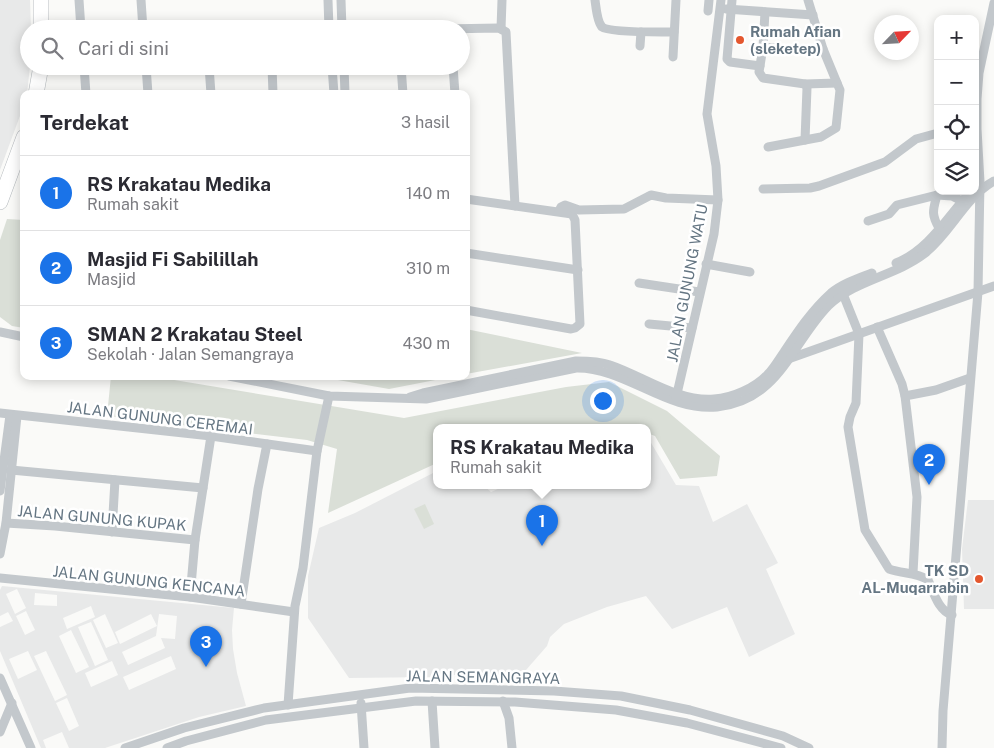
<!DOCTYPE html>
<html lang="id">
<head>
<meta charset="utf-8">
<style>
  body { margin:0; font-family:"Public Sans",sans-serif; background:#f7f7f7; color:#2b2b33 }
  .controls { position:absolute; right:15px; top:15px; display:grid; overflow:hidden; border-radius:10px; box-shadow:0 2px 12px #0003 }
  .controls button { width:45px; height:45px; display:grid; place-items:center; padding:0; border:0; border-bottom:1px solid #e1e1e2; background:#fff; color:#2b2b33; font:25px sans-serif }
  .compass { position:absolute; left:874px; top:15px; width:45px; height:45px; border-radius:50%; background:#fff; box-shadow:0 2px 12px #0003; rotate:65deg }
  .you { position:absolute; left:602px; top:400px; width:18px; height:18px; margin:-12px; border:4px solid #fff; border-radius:50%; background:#1a73e8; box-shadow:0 0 0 8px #1a73e833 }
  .badge { display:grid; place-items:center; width:32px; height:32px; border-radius:50%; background:#1a73e8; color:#fff; font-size:16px; font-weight:700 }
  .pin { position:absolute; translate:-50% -41px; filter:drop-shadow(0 1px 2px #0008) }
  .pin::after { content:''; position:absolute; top:26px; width:18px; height:15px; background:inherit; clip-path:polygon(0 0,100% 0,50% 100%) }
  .popup { position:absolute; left:433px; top:424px; width:218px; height:65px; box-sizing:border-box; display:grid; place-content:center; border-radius:10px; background:#fff; filter:drop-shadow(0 1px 4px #0005); font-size:16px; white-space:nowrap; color:#7c7c81 }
  .popup b { font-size:19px; color:#2b2b33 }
  .popup::after { content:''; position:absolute; left:50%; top:100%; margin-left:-10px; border:10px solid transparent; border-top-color:#fff }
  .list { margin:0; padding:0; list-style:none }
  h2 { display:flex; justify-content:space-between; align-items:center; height:65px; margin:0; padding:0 20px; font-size:21px }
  h2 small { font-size:16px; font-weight:400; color:#7c7c81 }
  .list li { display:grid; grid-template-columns:32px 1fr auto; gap:15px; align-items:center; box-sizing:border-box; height:75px; padding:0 20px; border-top:1px solid #e1e1e2 }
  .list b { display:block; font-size:19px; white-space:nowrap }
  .list p { margin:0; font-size:16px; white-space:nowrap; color:#7c7c81 }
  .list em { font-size:16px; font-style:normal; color:#7c7c81 }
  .icon { flex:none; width:28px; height:28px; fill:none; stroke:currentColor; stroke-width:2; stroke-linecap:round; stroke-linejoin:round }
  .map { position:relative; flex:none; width:994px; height:748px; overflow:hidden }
  .search { position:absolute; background:#fff; box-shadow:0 2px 12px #0003; left:20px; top:20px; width:450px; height:55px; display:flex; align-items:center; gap:12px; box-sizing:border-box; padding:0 18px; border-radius:28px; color:#7c7c81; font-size:19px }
  .panel { position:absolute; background:#fff; box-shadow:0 2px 12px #0003; left:20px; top:90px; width:450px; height:290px; border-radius:10px }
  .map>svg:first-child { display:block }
</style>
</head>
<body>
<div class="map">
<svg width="994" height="748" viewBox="0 0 994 748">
  <rect width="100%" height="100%" fill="#fafaf8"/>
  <!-- built -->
  <g fill="#e8e9e9" fill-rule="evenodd">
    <path d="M0,0H30L31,29H29V66H30L27,94H24V105L0,170Z"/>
    <path d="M647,436L676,485L699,486L713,522L747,504L778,563L766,569L795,634L749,657L727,607L672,629L646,596L607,607L564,624L550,637L547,646L519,678L474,673L435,677L349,678L308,618V576L319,528L355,513L437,471V485H483L491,492L507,485H647Z"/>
    <path d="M968,500H994V609H964L962,549Z"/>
    <path d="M2,586L234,608L232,630L233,649L237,673L246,706L199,717L105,748H69L62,732L43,740L46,748H41L0,651V627L13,621L8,612L0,616V590ZM17,589L26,608L15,614L6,594ZM35,593L57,595V606L34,605ZM91,606L95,617L67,629L63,618ZM26,611L35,630L25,635L16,616ZM105,614L118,643L106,648L93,620ZM151,614L157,626L120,644L115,632ZM159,614L177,616L175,639L161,638L165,648L128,665L122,652L156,636ZM91,622L108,660L95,666L78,627ZM71,630L89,667L76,673L59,636ZM28,651L37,670L18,679L9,659ZM46,651L67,695L55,701L34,656ZM171,656L176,669L129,690L123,677ZM112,661L118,675L91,687L85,673ZM67,698L79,726L69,731L56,703Z"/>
  </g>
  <!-- green -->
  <g fill="#dadfd7">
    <path d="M7,219L24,220V328L12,326L0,317V240Z"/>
    <path d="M466,329L582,353L466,374Z"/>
    <path d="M111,376H150L404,418L566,387L609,382L667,411L720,456L717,476L680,479L655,436L647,433V427H631L624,425L618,427H437V463L328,513L337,449L307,440L107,416Z"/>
    <path d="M315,376H456L389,389Z"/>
    <path d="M425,504L434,524L424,529L414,509Z"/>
  </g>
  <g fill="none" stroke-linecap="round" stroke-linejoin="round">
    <!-- trunk casing -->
    <g stroke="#b4b9bd" stroke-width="16">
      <g id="trunk">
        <path d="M41,0V29"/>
        <path d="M36,94L41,66"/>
        <path d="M0,202L24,137"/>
      </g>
    </g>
    <!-- minor -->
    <g stroke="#c3c8cc" stroke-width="9">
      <path d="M79,0L81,29"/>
      <path d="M141,0L143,29"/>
      <path d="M328,0L329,29"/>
      <path d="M341,0L342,29"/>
      <path d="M595,0C596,7 597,22 602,27C610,33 662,32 674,32"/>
      <path d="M732,0L727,59L730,62L760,66"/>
      <path d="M726,9L813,15"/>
      <path d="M708,11L709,0"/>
      <path d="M765,12L763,47L759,72L763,78L805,84L807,88L805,140L821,137L836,128L840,90L837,83"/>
      <path d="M442,29L499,28L506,32L515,206"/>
      <path d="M501,29L502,0"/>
      <path d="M640,46L641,32"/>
      <path d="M763,47L788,49H823"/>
      <path d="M673,57L676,0"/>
      <path d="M84,66L86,94"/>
      <path d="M146,66L148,94"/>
      <path d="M209,66L211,94"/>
      <path d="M272,66L273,94"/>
      <path d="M332,66L334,94"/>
      <path d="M344,66L345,94"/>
      <path d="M401,66L403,94"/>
      <path d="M453,66L455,94"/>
      <path d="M805,84L837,83L823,49L808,0"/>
      <path d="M768,147L805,140"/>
      <path d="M763,189L810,188L819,186L885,162L916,139L938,133"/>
      <path d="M937,195C933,210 931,214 939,228"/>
      <path d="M466,199L572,214L575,220L580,324L575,328L571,329L466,310"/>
      <path d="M559,211L561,207L565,205L579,210L624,209L651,195L666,198L718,200"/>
      <path d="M868,221L889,214L897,205L937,195L952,196L962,201"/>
      <path d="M466,253L578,270"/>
      <path d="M896,263C929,250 948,216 971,191"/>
      <path d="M706,264L750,272"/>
      <path d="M639,283L699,292"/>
      <path d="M843,294L859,334L856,403L850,417L848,427L865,530L889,569C902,574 916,572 928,580C934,593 938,610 952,615"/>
      <path d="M649,324L692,328"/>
      <path d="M877,327L902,384L905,396L917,497L913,573"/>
      <path d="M0,332L24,337"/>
      <path d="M791,358L994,286"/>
      <path d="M229,376L329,396L426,399L576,368C625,367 667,412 717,407C780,400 791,344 828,306C855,280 895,276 924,254C951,233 964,198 994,181"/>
      <path d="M905,396L936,390L970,378"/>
      <path d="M410,397L423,393L576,361C587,361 599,361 610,365C643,376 677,402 714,399C732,398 755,388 768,374C774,368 779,359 784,352C798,331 812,310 831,293C843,283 859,278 872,273"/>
      <path d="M676,398L714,234L718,200L716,166L707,114L721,0"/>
      <path d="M0,413L211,436L317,451"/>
      <path d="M11,470L203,488"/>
      <path d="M0,491L10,415"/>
      <path d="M6,523L55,526L195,540"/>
      <path d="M112,532L115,480"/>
      <path d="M0,554L6,523L17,416"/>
      <path d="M0,578L190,597L294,612"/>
      <path d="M190,597L195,540L211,436"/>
      <path d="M241,604L258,489L267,444"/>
      <path d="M0,678L31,748"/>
      <path d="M432,701L435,748"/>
      <path d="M503,701L509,718L512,748"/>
      <path d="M361,703L364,748"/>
      <path d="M288,705L295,606L303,568L317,451L329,396"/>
      <path d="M0,732L12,703"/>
      <path d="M125,748L184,728L264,708L410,688L554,691L621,696L690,710L783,736L809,748"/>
      <path d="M167,748L186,741L266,720L416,701L515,702L616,710L687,723L781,748"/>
      <path d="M942,748L943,711L978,292L980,182L977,129V99L979,73L994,3"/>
    </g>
    <!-- trunk -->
    <use href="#trunk" stroke="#fff" stroke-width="15"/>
  </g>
  <!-- markers -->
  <g fill="#e4572e" stroke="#fff" stroke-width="2">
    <circle cx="740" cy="40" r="5"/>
    <circle cx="979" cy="579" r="5"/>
  </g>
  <g text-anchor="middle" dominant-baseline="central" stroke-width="5" stroke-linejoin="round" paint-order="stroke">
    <!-- poi labels -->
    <g font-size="15" font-weight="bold" fill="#657683" stroke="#fff" text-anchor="start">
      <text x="750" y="31">Rumah Afian<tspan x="750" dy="17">(sleketep)</tspan></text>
      <text x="969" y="570" text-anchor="end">TK SD<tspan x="969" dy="17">AL-Muqarrabin</tspan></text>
    </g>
    <!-- street labels -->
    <g font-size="15" fill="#657683" stroke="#fff">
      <text transform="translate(687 283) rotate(-79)">JALAN GUNUNG WATU</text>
      <text transform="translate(160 418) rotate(7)">JALAN GUNUNG CEREMAI</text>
      <text transform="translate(102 518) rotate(5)">JALAN GUNUNG KUPAK</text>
      <text transform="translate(149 581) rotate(6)">JALAN GUNUNG KENCANA</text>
      <text transform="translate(483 677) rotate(1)">JALAN SEMANGRAYA</text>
    </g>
  </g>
</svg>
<div class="controls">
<button>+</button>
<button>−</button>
<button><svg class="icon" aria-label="locate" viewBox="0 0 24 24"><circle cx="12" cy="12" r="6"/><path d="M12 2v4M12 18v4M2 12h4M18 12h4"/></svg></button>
<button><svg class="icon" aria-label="layers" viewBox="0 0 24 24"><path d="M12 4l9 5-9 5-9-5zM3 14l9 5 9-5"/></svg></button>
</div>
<svg class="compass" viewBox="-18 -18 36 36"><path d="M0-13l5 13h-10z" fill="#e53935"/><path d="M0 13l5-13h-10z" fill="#7c7c81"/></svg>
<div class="you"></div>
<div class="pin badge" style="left:542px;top:546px">1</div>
<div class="popup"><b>RS Krakatau Medika</b>Rumah sakit</div>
<div class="pin badge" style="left:929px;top:485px">2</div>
<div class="pin badge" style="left:206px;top:667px">3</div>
<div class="search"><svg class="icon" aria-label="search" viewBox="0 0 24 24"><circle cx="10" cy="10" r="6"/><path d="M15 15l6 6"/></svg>Cari di sini</div>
<section class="panel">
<h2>Terdekat<small>3 hasil</small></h2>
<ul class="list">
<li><span class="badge">1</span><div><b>RS Krakatau Medika</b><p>Rumah sakit</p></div><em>140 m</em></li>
<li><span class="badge">2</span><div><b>Masjid Fi Sabilillah</b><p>Masjid</p></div><em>310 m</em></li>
<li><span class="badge">3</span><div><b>SMAN 2 Krakatau Steel</b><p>Sekolah · Jalan Semangraya</p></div><em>430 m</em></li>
</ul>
</section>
</div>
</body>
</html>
